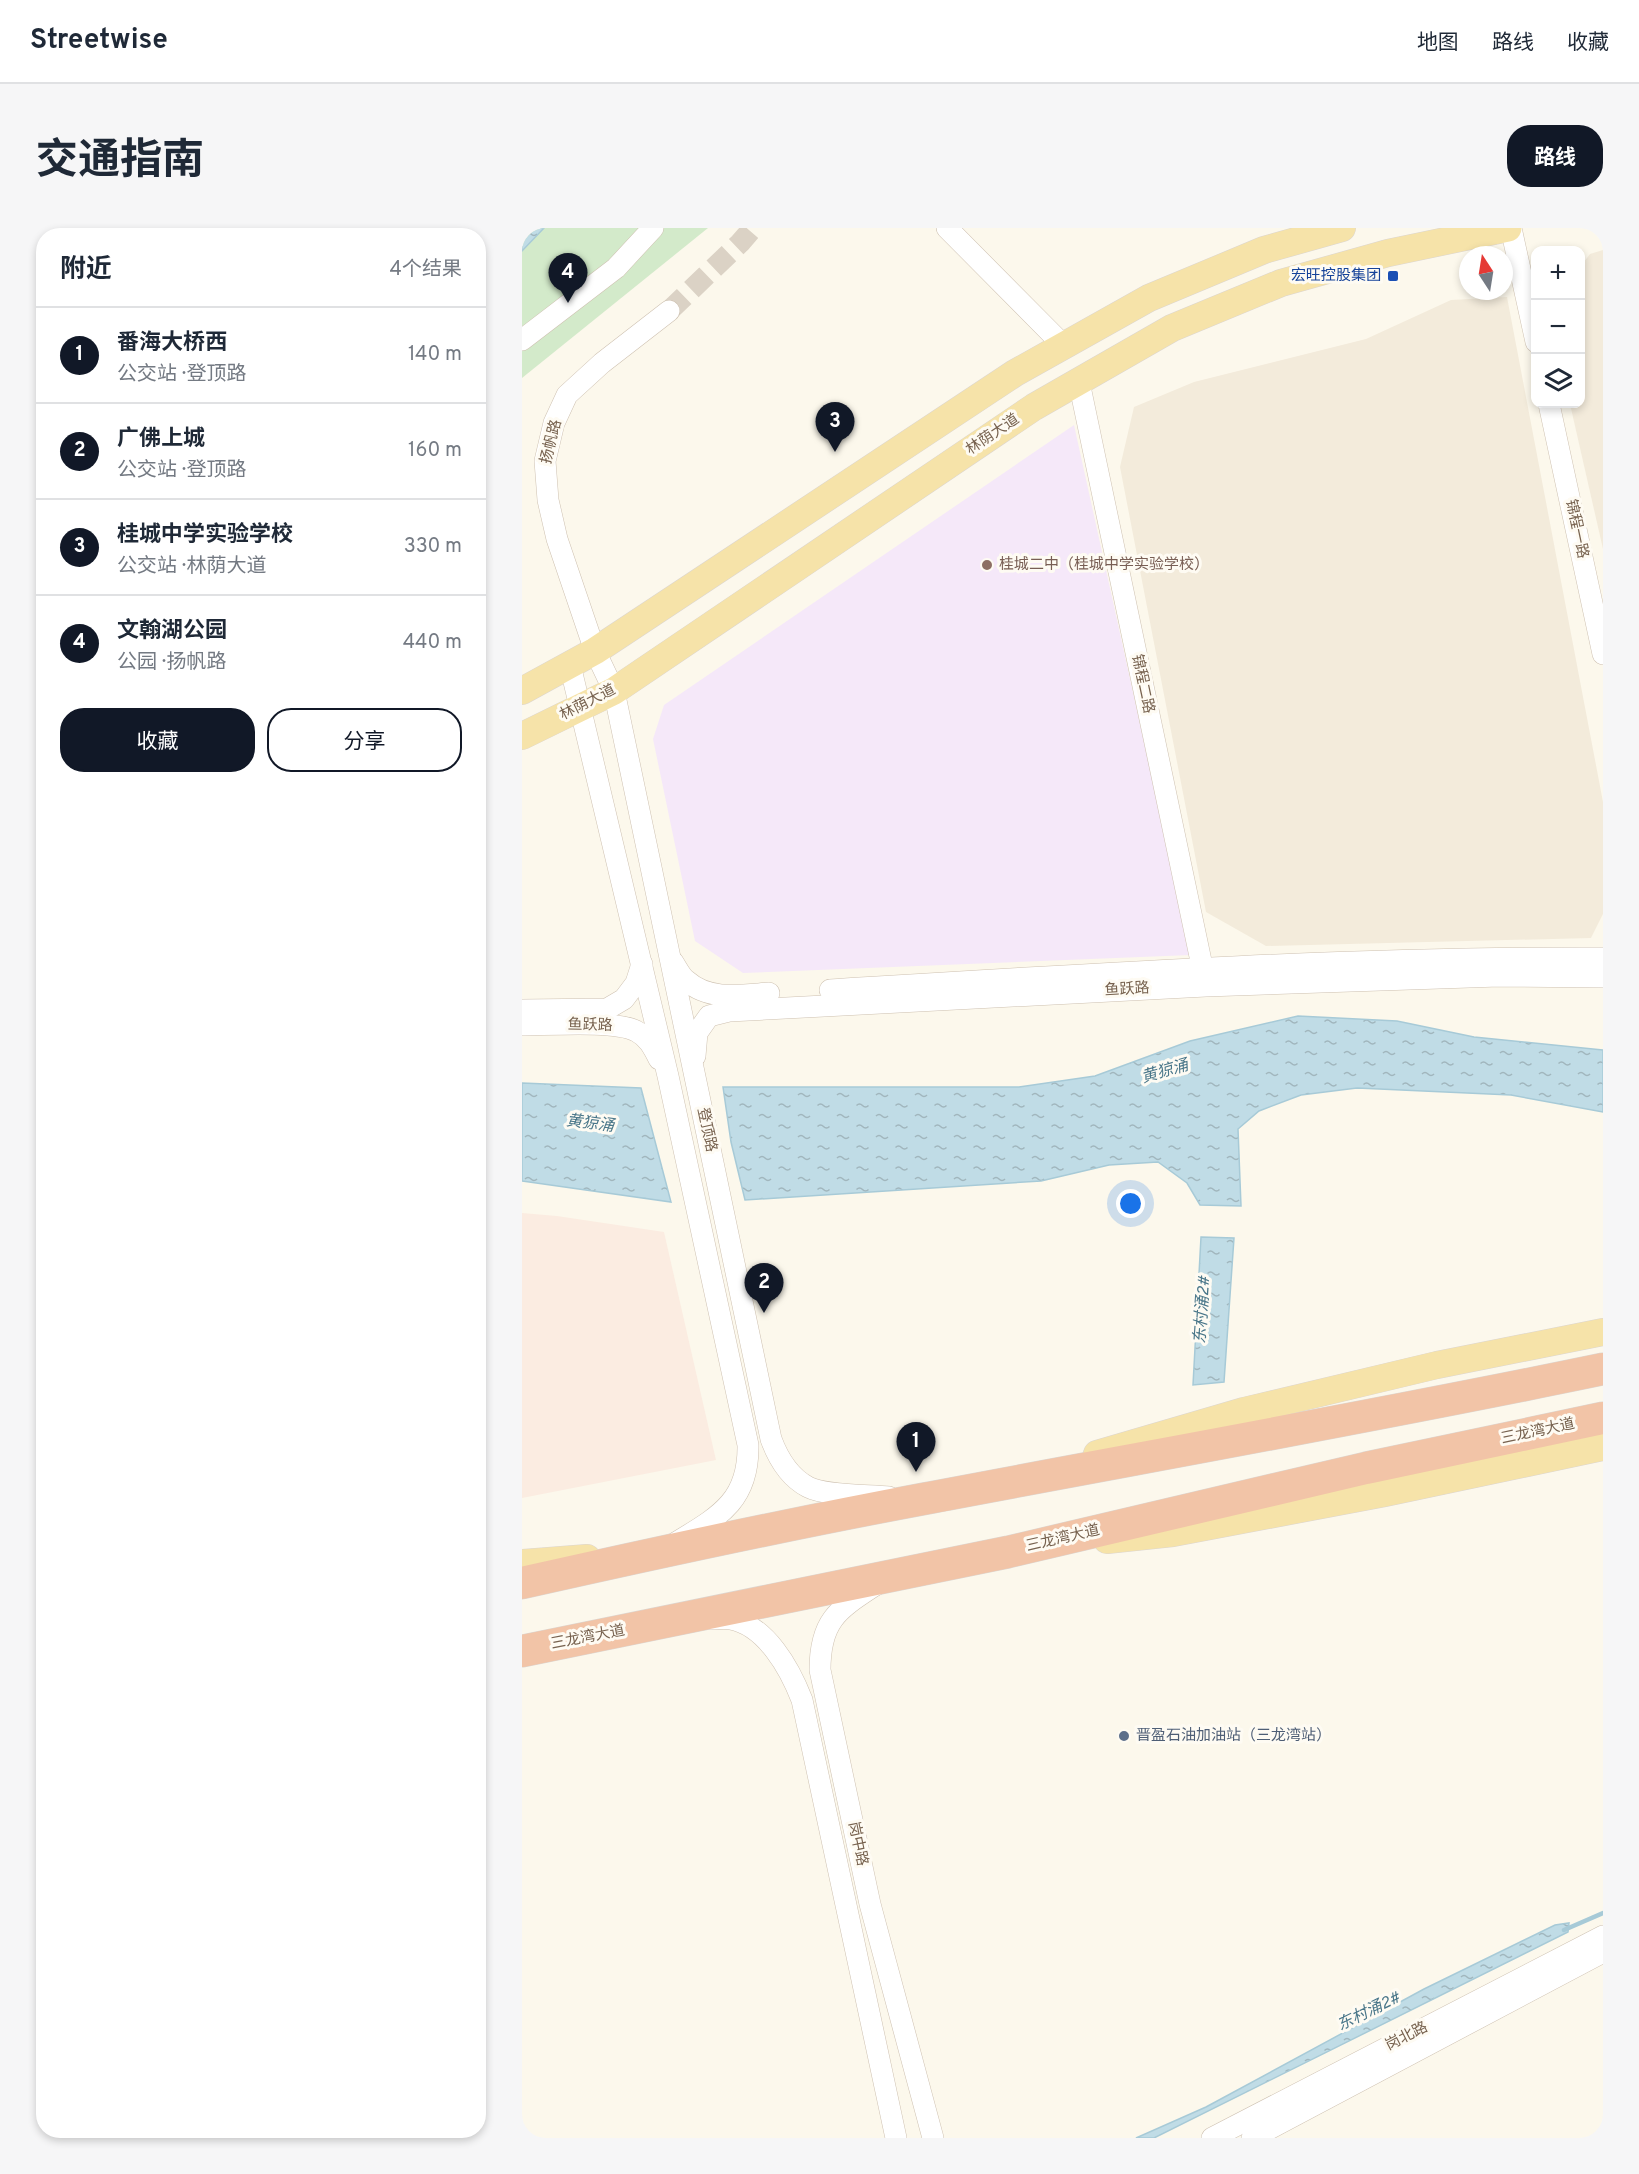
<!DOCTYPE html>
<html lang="zh">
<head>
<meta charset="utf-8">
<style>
  body { margin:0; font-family:Overpass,"Noto Sans SC",sans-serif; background:#f6f6f7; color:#1f2937 }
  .controls { position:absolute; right:18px; top:18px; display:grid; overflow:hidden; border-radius:12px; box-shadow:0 3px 9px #0003 }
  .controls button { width:54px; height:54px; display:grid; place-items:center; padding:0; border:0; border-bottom:2px solid #e0e1e3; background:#fff; color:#1f2937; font:30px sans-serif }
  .compass { position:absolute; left:937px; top:18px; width:54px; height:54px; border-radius:50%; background:#fff; box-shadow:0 3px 9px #0003; rotate:348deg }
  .you { position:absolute; left:609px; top:976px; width:21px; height:21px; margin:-15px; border:4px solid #fff; border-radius:50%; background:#1a73e8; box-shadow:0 0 0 9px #1a73e833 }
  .badge { display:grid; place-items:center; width:39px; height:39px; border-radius:50%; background:#111827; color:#fff; font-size:20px; font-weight:700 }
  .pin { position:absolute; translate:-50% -50px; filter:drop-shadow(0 2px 3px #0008) }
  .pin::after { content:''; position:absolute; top:32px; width:21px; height:18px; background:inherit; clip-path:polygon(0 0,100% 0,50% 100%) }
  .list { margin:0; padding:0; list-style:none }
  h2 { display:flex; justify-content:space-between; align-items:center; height:78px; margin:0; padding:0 24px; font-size:26px }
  h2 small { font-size:20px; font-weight:400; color:#747a83 }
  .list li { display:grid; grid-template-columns:39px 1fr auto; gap:18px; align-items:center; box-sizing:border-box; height:96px; padding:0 24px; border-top:2px solid #e0e1e3 }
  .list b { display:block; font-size:22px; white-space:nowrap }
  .list p { margin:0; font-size:20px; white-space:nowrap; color:#747a83 }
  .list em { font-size:20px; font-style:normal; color:#747a83 }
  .actions { display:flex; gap:12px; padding:18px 24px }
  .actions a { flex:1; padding:14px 0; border:2px solid #111827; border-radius:24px; text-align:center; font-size:21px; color:#111827 }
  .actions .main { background:#111827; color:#fff }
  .icon { flex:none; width:33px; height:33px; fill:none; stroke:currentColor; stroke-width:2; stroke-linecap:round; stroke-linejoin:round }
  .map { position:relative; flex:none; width:1081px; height:1910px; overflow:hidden; border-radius:24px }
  header { display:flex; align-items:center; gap:36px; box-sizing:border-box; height:84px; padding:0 30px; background:#fff; border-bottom:2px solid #e0e1e3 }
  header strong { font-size:28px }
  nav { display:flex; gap:33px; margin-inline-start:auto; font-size:21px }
  .intro { display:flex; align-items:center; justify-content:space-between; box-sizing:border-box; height:144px; padding:0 36px }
  h1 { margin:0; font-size:42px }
  .button { padding:15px 27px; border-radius:24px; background:#111827; color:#fff; font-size:21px; font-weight:700 }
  main { display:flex; gap:36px; padding:0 36px }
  aside { flex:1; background:#fff; border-radius:24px; box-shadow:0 3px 9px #0003 }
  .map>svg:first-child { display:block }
</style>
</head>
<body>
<header>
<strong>Streetwise</strong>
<nav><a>地图</a><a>路线</a><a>收藏</a></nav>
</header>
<div class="intro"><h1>交通指南</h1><a class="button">路线</a></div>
<main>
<aside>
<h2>附近<small>4个结果</small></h2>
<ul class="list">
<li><span class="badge">1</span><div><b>番海大桥西</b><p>公交站 · 登顶路</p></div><em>140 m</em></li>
<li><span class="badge">2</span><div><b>广佛上城</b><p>公交站 · 登顶路</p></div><em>160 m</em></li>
<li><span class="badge">3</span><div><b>桂城中学实验学校</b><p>公交站 · 林荫大道</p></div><em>330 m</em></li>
<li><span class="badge">4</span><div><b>文翰湖公园</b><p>公园 · 扬帆路</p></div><em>440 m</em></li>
</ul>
<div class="actions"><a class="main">收藏</a><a>分享</a></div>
</aside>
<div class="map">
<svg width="1081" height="1910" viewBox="0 0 1081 1910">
  <defs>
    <pattern id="water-ripples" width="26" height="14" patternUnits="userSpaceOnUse" patternTransform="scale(1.5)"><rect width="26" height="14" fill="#c0dce6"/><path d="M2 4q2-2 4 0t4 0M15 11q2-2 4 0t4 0" fill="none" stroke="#a1b6bd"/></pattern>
  </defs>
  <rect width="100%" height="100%" fill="#fcf8ec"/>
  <!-- residential -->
  <g fill="#f3ebdb">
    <path d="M1081,22V321L1048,176H1058L1059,38L1068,26Z"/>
    <path d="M985,69L1081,574V686L1069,710L744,718L684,684L598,239L612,179L672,154L844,111L929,72Z"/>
  </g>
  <!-- commercial -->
  <path fill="#fbece1" d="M0,985L35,988L142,1004L194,1232L0,1270Z"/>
  <!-- education -->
  <path fill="#f5e8f9" d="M552,197L669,727L221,745L173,713L131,511L142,477Z"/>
  <!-- green -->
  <path fill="#d3eaca" d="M0,0H186L0,150Z"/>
  <!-- water -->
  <g fill="url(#water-ripples)" stroke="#a7cad7" stroke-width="1.5">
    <path d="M0,0H22L0,23Z"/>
    <path d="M776,788L875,793L952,809L1081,822V884L989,867L835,860L779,867L737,883L716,901L719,978L678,977L665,955L636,934L587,937L519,953L223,972L209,914L201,859H497L573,848L668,813Z"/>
    <path d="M0,855L119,860L149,974L0,953Z"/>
    <path d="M679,1009L712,1010L702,1154L671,1157Z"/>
    <path d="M1047,1695L1046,1704L632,1910H614L684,1879L902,1761L1033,1697Z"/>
  </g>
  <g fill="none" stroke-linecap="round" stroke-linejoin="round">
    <!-- stream -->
    <path stroke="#a7cad7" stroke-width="4.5" d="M1042,1702L1081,1685"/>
    <!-- minor-tunnel -->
    <path stroke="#dbd2c5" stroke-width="21" stroke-dasharray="21 10" stroke-linecap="butt" d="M147,83L218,15L231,0"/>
    <!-- minor casing -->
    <g stroke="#cec1b1" stroke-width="22">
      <g id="minor">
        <path d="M425,0L542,118"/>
        <path d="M989,0L1014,114"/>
        <path d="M147,83L80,135L45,167L32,195L23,233L26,272L35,311L73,423L92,463L249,1211C256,1230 267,1249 286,1259C303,1268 347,1267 367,1269"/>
        <path d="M0,112L94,40L131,0"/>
        <path d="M557,154L683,752"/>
        <path d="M1027,176L1081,426"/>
        <path d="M48,437L146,848L226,1217C227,1272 198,1288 155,1314"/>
        <path d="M151,734C155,740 159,749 165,753C187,773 220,767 247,765"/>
        <path d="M308,762C566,746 823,729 1081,730"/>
        <path d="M0,782L85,781L102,771L114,755L120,736"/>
        <path d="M0,797C25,797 94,792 114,803C126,809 131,819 137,831"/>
        <path d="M173,828L175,805L187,788L207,783L684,758L977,748L1081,749"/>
        <path d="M355,1356C317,1381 298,1391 298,1442L348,1676L411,1910"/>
        <path d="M189,1391C196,1391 202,1390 208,1391C244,1397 268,1441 280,1472L374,1910"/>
        <path d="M690,1910L1081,1708"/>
        <path d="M730,1910L1081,1724"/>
      </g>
    </g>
    <!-- major casing -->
    <g stroke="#dcd6d1" stroke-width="28">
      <g id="major">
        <path d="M0,463L73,423L493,145L627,70L742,22L820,0"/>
        <path d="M0,508L92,463L512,179L650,100L759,55L866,25L986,0"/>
        <path d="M575,1226L722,1183L915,1137L1081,1104"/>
        <path d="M585,1312L651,1305L863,1265L1081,1219"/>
        <path d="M0,1335L65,1330"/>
      </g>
    </g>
    <!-- highway casing -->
    <g stroke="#dcd6d1" stroke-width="33">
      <g id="highway">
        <path d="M0,1355C133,1325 267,1296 401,1271C628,1228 855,1188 1081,1141"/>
        <path d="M0,1423L486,1324L844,1240L1081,1190"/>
      </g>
    </g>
    <!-- minor -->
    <use href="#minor" stroke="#fff" stroke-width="21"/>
    <!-- major -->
    <use href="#major" stroke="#f6e3a9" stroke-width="27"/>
    <!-- highway -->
    <use href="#highway" stroke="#f2c4a7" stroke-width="32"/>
  </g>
  <!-- markers -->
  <rect fill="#1a4fb4" stroke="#fefbf3" stroke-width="2" x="865" y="42" width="12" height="12" rx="3"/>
  <circle fill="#8d6e63" stroke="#fefbf3" stroke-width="2" cx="465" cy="337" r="6"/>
  <circle fill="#5c6f8a" stroke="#fefbf3" stroke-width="2" cx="602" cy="1508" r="6"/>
  <g text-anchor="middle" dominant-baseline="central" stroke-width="6" stroke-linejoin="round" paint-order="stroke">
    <!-- transit labels -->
    <g font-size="15" fill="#164399" stroke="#fefbf3" text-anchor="end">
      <text x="859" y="48">宏旺控股集团</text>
    </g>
    <!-- street labels -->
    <g font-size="15" fill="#77624f" stroke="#fefbf3">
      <text transform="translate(471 207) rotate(-34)">林荫大道</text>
      <text transform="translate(30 214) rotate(-76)">扬帆路</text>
      <text transform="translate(1054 301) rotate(78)">锦程一路</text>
      <text transform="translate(620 456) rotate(78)">锦程二路</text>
      <text transform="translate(66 475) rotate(-27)">林荫大道</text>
      <text transform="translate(605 762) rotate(-3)">鱼跃路</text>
      <text transform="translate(68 798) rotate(1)">鱼跃路</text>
      <text transform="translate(184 902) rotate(78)">登顶路</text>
      <text transform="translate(1016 1204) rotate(-12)">三龙湾大道</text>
      <text transform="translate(541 1311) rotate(-13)">三龙湾大道</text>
      <text transform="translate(66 1410) rotate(-11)">三龙湾大道</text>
      <text transform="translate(335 1616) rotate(78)">岗中路</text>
      <text transform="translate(885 1809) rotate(-27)">岗北路</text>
    </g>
    <!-- education labels -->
    <g font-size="15" fill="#785e54" stroke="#fefbf3" text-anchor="start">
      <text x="477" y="337">桂城二中（桂城中学实验学校）</text>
    </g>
    <!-- service labels -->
    <g font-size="15" fill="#4e5e75" stroke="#fefbf3" text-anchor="start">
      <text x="614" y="1508">晋盈石油加油站（三龙湾站）</text>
    </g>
    <!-- water labels -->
    <g font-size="16" font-style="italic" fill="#497689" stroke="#fefbf3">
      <text transform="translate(643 844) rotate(-16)">黄猄涌</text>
      <text transform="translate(68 896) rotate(7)">黄猄涌</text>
      <text transform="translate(681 1082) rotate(-86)">东村涌2#</text>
      <text transform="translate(847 1784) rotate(-26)">东村涌2#</text>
    </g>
  </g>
</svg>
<div class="controls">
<button>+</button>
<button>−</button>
<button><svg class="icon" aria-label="layers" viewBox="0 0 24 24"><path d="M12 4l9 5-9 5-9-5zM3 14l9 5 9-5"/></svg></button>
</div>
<svg class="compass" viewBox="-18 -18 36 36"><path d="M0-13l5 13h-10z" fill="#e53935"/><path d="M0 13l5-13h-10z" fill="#747a83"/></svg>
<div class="you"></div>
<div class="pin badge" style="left:394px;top:1244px">1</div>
<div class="pin badge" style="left:242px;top:1085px">2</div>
<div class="pin badge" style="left:313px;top:224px">3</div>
<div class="pin badge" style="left:46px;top:75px">4</div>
</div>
</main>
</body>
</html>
